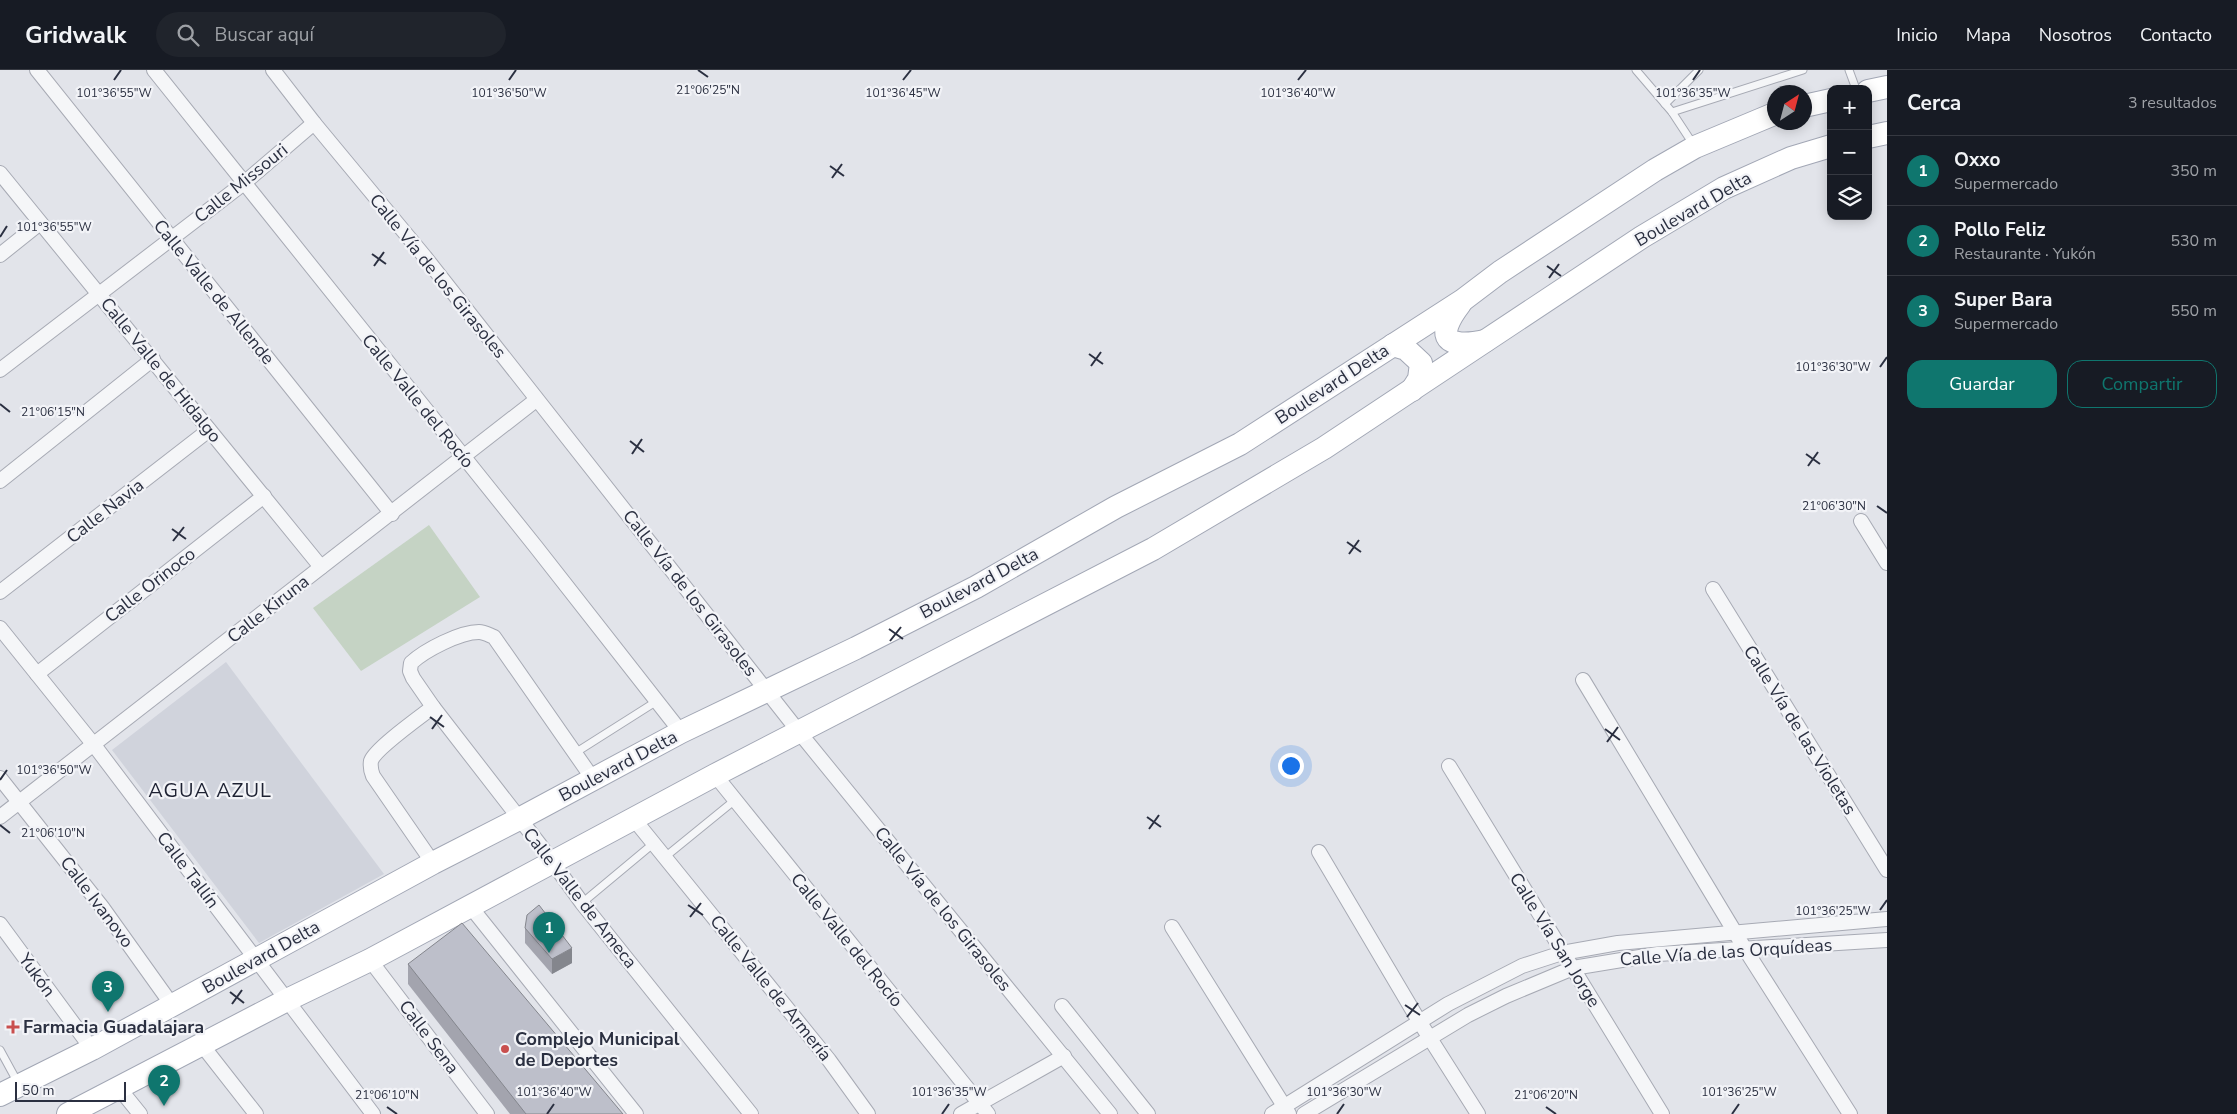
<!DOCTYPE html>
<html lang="es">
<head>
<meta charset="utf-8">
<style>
  body { margin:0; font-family:"Nunito Sans",sans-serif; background:#20242c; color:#f1f3f6 }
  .controls { position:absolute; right:15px; top:15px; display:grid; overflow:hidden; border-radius:10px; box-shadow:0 2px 12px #0003 }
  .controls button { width:45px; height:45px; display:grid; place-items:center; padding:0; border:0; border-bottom:1px solid #363941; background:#171b24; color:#f1f3f6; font:25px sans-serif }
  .compass { position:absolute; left:1767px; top:15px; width:45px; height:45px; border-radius:50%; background:#171b24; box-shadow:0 2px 12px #0003; rotate:36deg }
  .scale { position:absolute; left:15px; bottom:12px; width:111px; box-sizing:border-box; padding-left:5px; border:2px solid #2b3041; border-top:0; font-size:14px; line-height:18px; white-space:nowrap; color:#2b3041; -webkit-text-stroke:4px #f2f3f7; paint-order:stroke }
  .you { position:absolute; left:1290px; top:695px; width:18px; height:18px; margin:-12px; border:4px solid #fff; border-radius:50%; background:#1a73e8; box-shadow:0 0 0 8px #1a73e833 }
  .badge { display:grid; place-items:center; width:32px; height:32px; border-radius:50%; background:#0f766e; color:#fff; font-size:16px; font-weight:700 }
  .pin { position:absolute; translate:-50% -41px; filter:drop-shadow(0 1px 2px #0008) }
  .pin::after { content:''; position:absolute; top:26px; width:18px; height:15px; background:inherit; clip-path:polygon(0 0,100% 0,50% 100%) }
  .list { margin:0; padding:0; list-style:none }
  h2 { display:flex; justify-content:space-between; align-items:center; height:65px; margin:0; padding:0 20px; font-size:21px }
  h2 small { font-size:16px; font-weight:400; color:#9ea1a6 }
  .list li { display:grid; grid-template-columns:32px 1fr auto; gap:15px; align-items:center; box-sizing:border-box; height:70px; padding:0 20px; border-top:1px solid #363941 }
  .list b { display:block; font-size:19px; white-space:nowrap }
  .list p { margin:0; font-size:16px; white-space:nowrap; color:#9ea1a6 }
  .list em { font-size:16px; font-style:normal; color:#9ea1a6 }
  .actions { display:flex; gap:10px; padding:15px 20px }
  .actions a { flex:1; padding:11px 0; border:1px solid #0f766e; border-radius:15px; text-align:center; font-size:18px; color:#0f766e }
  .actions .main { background:#0f766e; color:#fff }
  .icon { flex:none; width:28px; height:28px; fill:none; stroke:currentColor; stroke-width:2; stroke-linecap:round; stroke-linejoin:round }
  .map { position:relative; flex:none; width:1887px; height:1044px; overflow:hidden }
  header { display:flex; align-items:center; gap:30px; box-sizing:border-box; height:70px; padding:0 25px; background:#171b24; border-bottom:1px solid #363941 }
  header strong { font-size:24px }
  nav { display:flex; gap:28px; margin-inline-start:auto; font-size:18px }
  .search { width:350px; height:45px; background:#20242c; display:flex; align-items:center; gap:12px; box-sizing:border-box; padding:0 18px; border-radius:28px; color:#9ea1a6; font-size:19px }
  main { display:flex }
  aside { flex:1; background:#171b24 }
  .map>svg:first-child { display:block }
</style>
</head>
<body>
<header>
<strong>Gridwalk</strong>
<div class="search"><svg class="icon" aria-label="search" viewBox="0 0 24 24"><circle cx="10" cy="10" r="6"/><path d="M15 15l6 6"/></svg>Buscar aquí</div>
<nav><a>Inicio</a><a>Mapa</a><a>Nosotros</a><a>Contacto</a></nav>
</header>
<main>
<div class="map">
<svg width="1887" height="1044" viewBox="0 0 1887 1044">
  <rect width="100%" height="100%" fill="#e2e4ea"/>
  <!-- built -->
  <path fill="#d0d3dc" d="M226,592L384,804L259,873L112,680Z"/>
  <!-- green -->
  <path fill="#c5d3c4" d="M429,455L480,527L361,601L313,538Z"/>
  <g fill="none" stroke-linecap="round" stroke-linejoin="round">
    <!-- service casing -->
    <g stroke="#a7aab4" stroke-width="9">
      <g id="service">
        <path d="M1636,0L1672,42L1693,74"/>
        <path d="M1849,0L1856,19"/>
        <path d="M1665,34L1699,0"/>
        <path d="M1672,42L1803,0"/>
        <path d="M575,683L657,631"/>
        <path d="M665,787L735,730"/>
        <path d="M582,833L654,773"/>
        <path d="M0,980L18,1013"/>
      </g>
    </g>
    <!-- minor casing -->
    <g stroke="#a7aab4" stroke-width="16">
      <g id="minor">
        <path d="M37,0L392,444"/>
        <path d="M154,0L536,477L681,662"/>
        <path d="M273,0L314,53L425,187L799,662L1110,1044"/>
        <path d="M0,103L321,497"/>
        <path d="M0,185L40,153"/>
        <path d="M0,300L244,113L314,53"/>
        <path d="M0,411L153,289"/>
        <path d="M1861,451L1887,493"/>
        <path d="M1713,519L1887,800"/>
        <path d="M0,522L209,360"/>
        <path d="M0,558L94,675L373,1044"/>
        <path d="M37,604L264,426"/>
        <path d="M1583,610L1745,879L1850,1044"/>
        <path d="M433,637C420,647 375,679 371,691C370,697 371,701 373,706L433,793"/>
        <path d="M1449,696L1662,1044"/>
        <path d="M715,705L988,1044"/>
        <path d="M0,708L102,837L172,935"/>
        <path d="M593,709L494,567C489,565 484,562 479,562C460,562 425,580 411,593L410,601L413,608L433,637L540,775L582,833L751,1044"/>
        <path d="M0,747L536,330"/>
        <path d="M633,748L829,990L868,1044"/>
        <path d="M1319,782L1419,951L1478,1044"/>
        <path d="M470,836L636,1044"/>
        <path d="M0,854L92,979"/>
        <path d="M1172,857L1289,1044"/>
        <path d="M370,890L487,1044"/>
        <path d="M1062,936L1148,1044"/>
        <path d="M202,975L256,1044"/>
        <path d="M119,1018L140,1044"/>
        <path d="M961,1044L1064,986"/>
        <path d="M1272,1044L1448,934L1522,896L1562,883L1618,873L1887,849"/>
        <path d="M1304,1044L1468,945L1506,926L1573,898L1658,884L1887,870"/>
      </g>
    </g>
    <!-- primary casing -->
    <g stroke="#a2a7b5" stroke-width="24">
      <g id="primary">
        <path d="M1868,21L1887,17"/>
        <path d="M1804,36L1831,30"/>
        <path d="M1868,67L1887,63"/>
        <path d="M1460,234C1434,268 1446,279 1485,271"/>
        <path d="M1393,275L1406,279L1421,293L1419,309L1412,320"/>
        <path d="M0,1025L92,979L433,793L519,749L681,662L856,578L976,517L1116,437L1240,374L1463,230L1500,202L1655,100L1695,77L1774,44"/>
        <path d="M68,1044L287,930L370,890L715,705L1153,479L1324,378L1642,167L1724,118L1791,88L1831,76"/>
      </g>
    </g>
    <!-- service -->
    <use href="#service" stroke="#f5f6f8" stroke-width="7"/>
    <!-- minor -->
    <use href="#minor" stroke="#f5f6f8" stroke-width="14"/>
    <!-- primary -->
    <use href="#primary" stroke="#fff" stroke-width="22"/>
  </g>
  <!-- wall -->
  <g fill="#a3a4ae">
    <path d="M525,858L572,893L552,904L525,873Z"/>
    <path d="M408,894L623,1044H510L408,914Z"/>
  </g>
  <!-- shaded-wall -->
  <path fill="#84868d" d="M572,878V893L552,904V889Z"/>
  <!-- building -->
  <g fill="#bdbfca" stroke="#84868d">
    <path d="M539,835L572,878L552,889L525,858L527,845Z"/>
    <path d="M462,853L623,1044H526L408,894Z"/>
  </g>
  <!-- ticks -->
  <path fill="none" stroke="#2b3041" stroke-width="2" d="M698,0L708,7M114,10L121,0M509,10L516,0M903,10L911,0M1298,10L1306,0M1693,10L1700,0M830,96L844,106M832,108L842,94M0,167L7,156M372,184L386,194M374,196L384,182M1547,196L1561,206M1549,208L1559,194M1089,284L1103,294M1091,296L1101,282M1880,297L1887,287M0,334L10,342M630,371L644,382M632,384L642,369M1806,384L1820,394M1808,396L1818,382M1877,436L1887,443M172,459L186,469M173,471L184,457M1347,472L1361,482M1349,484L1359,470M889,559L903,569M890,571L901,557M430,647L444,657M432,659L442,645M1605,659L1620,670M1607,672L1618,657M0,710L7,700M1147,747L1161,757M0,755L10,763M1149,759L1159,745M688,835L703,845M1880,840L1887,830M690,847L701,833M230,922L244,933M232,934L242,920M1405,935L1420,945M1407,947L1418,933M387,1037L397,1044M1546,1037L1556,1044M547,1044L554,1034M942,1044L949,1034M1337,1044L1344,1034M1732,1044L1739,1034"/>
  <!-- markers -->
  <g fill="#c94f4e" stroke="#f2f3f7" stroke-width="2">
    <path d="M10.5 949.5h5v5h5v5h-5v5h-5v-5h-5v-5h5z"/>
    <circle cx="505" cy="979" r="5"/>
  </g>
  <g text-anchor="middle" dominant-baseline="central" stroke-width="4.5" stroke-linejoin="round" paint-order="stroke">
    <!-- street labels -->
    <g font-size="18" fill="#2b3041" stroke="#f2f3f7">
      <text transform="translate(241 113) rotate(-39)">Calle Missouri</text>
      <text transform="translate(1693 139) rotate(-30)">Boulevard Delta</text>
      <text transform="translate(438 206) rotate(51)">Calle Vía de los Girasoles</text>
      <text transform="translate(214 222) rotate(51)">Calle Valle de Allende</text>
      <text transform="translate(161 300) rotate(51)">Calle Valle de Hidalgo</text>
      <text transform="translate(1332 314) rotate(-33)">Boulevard Delta</text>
      <text transform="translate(418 331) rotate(51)">Calle Valle del Rocío</text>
      <text transform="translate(105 441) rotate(-38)">Calle Navia</text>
      <text transform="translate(979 513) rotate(-28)">Boulevard Delta</text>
      <text transform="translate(150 515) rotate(-38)">Calle Orinoco</text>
      <text transform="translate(690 523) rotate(52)">Calle Vía de los Girasoles</text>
      <text transform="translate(268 539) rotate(-38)">Calle Kiruna</text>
      <text transform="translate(1800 660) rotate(58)">Calle Vía de las Violetas</text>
      <text transform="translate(618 696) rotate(-28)">Boulevard Delta</text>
      <text transform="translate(188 800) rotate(53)">Calle Tallín</text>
      <text transform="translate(580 828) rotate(52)">Calle Valle de Ameca</text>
      <text transform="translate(97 832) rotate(53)">Calle Ivanovo</text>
      <text transform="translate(943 839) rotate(51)">Calle Vía de los Girasoles</text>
      <text transform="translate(847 870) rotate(51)">Calle Valle del Rocío</text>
      <text transform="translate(1555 870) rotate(58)">Calle Vía San Jorge</text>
      <text transform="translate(1726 882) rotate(-4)">Calle Vía de las Orquídeas</text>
      <text transform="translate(261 887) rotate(-29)">Boulevard Delta</text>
      <text transform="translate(37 905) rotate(54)">Yukón</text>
      <text transform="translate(771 918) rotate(51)">Calle Valle de Armería</text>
      <text transform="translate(429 967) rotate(53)">Calle Sena</text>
    </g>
    <!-- poi labels -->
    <g font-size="18" font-weight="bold" fill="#2b3041" stroke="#f2f3f7" text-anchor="start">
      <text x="23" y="957">Farmacia Guadalajara</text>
      <text x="515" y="969">Complejo Municipal<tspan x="515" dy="21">de Deportes</tspan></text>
    </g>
    <!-- quarter labels -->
    <g font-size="20" letter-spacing="1" fill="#1d2132" stroke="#f2f3f7">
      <text x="210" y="720">AGUA AZUL</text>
    </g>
  </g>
  <g font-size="12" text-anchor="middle" fill="#2b3041" stroke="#f2f3f7" stroke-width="4.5" stroke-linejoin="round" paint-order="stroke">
    <text x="708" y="24">21°06'25"N</text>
    <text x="114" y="27">101°36'55"W</text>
    <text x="509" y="27">101°36'50"W</text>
    <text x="903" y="27">101°36'45"W</text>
    <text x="1298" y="27">101°36'40"W</text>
    <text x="1693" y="27">101°36'35"W</text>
    <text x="54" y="161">101°36'55"W</text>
    <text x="1833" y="301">101°36'30"W</text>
    <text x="53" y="346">21°06'15"N</text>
    <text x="1834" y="440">21°06'30"N</text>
    <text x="54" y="704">101°36'50"W</text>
    <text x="53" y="767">21°06'10"N</text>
    <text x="1833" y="845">101°36'25"W</text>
    <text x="554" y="1026">101°36'40"W</text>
    <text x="949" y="1026">101°36'35"W</text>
    <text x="1344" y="1026">101°36'30"W</text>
    <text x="1739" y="1026">101°36'25"W</text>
    <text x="387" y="1029">21°06'10"N</text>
    <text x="1546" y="1029">21°06'20"N</text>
  </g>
</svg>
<div class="controls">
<button>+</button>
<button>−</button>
<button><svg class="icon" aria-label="layers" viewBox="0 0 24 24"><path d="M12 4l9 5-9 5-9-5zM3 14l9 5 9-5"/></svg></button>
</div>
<svg class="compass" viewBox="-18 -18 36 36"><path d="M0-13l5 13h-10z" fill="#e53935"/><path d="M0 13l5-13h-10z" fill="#9ea1a6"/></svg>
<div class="scale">50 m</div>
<div class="you"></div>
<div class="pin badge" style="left:549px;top:883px">1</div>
<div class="pin badge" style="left:164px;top:1036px">2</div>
<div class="pin badge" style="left:108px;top:942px">3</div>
</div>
<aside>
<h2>Cerca<small>3 resultados</small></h2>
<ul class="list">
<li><span class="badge">1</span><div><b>Oxxo</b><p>Supermercado</p></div><em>350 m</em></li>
<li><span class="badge">2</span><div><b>Pollo Feliz</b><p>Restaurante · Yukón</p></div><em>530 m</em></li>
<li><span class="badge">3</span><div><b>Super Bara</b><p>Supermercado</p></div><em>550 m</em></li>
</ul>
<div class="actions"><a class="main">Guardar</a><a>Compartir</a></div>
</aside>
</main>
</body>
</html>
